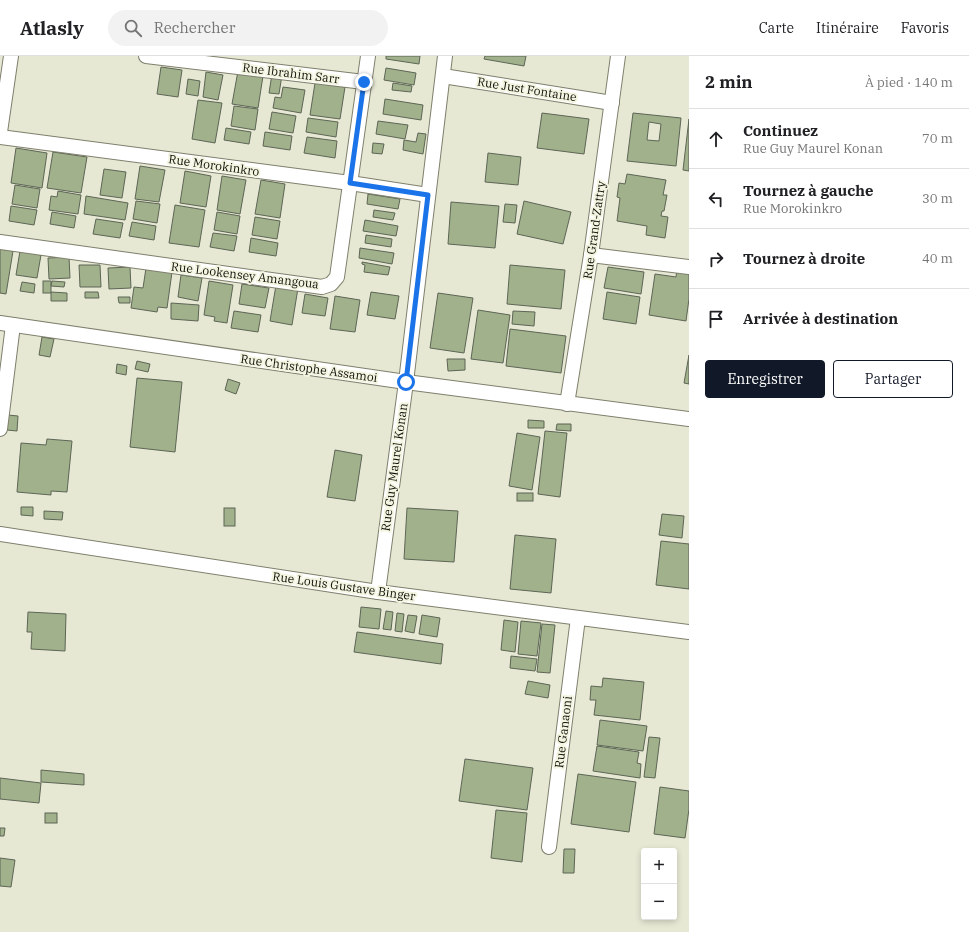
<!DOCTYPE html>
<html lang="fr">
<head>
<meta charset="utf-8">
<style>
  body { margin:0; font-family:"IBM Plex Serif",serif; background:#f2f2f2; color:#202124 }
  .controls { position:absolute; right:12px; bottom:12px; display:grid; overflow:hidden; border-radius:4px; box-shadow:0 2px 6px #0003 }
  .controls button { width:36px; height:36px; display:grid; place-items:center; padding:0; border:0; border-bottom:1px solid #e0e0e0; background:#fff; color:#202124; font:20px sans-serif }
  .stop { position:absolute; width:12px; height:12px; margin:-9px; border:3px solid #1a73e8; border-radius:50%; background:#fff }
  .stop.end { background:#1a73e8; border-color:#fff; box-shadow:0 1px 4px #0008 }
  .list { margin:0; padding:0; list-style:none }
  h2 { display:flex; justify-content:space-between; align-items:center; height:52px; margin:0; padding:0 16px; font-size:17px }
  h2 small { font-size:13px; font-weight:400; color:#757577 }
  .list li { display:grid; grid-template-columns:26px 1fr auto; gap:12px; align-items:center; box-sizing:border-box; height:60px; padding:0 16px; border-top:1px solid #e0e0e0 }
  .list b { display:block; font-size:15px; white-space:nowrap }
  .list p { margin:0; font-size:13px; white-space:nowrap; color:#757577 }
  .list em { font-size:13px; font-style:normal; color:#757577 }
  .actions { display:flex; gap:8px; padding:12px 16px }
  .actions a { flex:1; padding:9px 0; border:1px solid #111827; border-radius:4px; text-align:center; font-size:14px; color:#111827 }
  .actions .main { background:#111827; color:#fff }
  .icon { flex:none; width:22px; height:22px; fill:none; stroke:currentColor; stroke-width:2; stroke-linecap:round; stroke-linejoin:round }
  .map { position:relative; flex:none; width:689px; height:876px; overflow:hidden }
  header { display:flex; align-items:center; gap:24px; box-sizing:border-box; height:56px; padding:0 20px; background:#fff; border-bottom:1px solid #e0e0e0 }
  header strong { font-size:19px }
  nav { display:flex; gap:22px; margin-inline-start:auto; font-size:14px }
  .search { width:280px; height:36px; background:#f2f2f2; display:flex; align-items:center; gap:10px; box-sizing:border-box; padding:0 14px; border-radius:22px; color:#757577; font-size:15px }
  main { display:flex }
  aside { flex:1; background:#fff }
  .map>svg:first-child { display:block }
</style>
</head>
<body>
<header>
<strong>Atlasly</strong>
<div class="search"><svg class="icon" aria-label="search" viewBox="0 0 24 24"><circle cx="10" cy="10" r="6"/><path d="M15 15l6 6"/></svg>Rechercher</div>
<nav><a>Carte</a><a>Itinéraire</a><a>Favoris</a></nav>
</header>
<main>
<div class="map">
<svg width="689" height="876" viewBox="0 0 689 876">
  <rect width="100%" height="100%" fill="#e7e8d4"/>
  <!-- building -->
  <g fill="#a0b18c" stroke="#5d6555" fill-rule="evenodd">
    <path d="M386,0H420L419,8L386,3Z"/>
    <path d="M485,0H526L524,10L484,3Z"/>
    <path d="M161,11L182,14L178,41L157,38Z"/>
    <path d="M386,12L416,17L414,29L384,24Z"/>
    <path d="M238,15L263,20L258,52L232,48Z"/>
    <path d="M206,16L223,19L218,44L203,41Z"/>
    <path d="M272,18L282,19L279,38L269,37Z"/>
    <path d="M188,23L200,25L198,40L186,38Z"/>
    <path d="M315,27L345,31L340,63L310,59Z"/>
    <path d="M393,27L412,30L411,36L392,34Z"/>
    <path d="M283,31L305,34L301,57L273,52L275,41L281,42Z"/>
    <path d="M385,43L423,49L421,64L383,58Z"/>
    <path d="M198,44L222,47L215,87L192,83Z"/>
    <path d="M234,50L258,53L255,74L231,70Z"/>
    <path d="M272,56L296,60L293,77L269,73Z"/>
    <path d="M542,57L589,63L584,98L537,92Z"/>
    <path d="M633,57L681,62L676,110L627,105ZM649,66L661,68L659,85L647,84Z"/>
    <path d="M308,62L338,66L336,81L306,76Z"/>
    <path d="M689,63V115L683,114Z"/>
    <path d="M378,65L408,69L405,83L376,78Z"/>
    <path d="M226,72L251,76L249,88L224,84Z"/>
    <path d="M265,76L292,80L290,94L263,90Z"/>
    <path d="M418,77L426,78L423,98L403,94L404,84L416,86Z"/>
    <path d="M307,81L337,85L335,102L304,97Z"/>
    <path d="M373,87L384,88L382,98L372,97Z"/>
    <path d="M16,92L47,97L42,132L11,127Z"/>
    <path d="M53,96L87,101L81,137L47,132Z"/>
    <path d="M488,97L521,101L518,129L485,126Z"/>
    <path d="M140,110L165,114L159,146L135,143Z"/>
    <path d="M104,113L126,116L122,142L100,139Z"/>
    <path d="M185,115L211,120L206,151L180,147Z"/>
    <path d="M627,118L666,124L663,139H667L664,155H662L661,160L668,161L665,182L646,179L647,170L617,165L620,142L617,141L619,127L625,128Z"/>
    <path d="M222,120L246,124L240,158L217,154Z"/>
    <path d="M261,124L285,128L280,162L255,158Z"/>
    <path d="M15,129L40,133L37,152L12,148Z"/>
    <path d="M58,135L81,139L78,158L49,154L51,140L57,141Z"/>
    <path d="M368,138L400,143L398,153L367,148Z"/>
    <path d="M86,140L128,147L125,164L84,158Z"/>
    <path d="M136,145L160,148L157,167L133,163Z"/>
    <path d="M524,145L571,156L563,188L517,178Z"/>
    <path d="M451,146L499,150L495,192L448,188Z"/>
    <path d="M505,148L517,149L515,167L503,166Z"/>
    <path d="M175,149L205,154L199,191L169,187Z"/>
    <path d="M11,150L37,154L34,169L9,165Z"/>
    <path d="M374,154L395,157L393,164L373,161Z"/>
    <path d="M52,156L76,160L74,172L50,168Z"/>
    <path d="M217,156L240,160L237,178L214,174Z"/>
    <path d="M255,161L280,165L277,183L252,179Z"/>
    <path d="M96,163L123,167L120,182L93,178Z"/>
    <path d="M365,164L398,170L396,180L363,175Z"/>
    <path d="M132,166L156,170L154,184L129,180Z"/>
    <path d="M213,177L237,180L234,195L210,191Z"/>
    <path d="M366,179L392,183L391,191L365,187Z"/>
    <path d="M251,182L278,187L276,200L249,196Z"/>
    <path d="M360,192L394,197L392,208L359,202Z"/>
    <path d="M0,193L13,195L6,238L0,237Z"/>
    <path d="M20,195L41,199L37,222L16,219Z"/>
    <path d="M69,201L70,222L49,223L48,202Z"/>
    <path d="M362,206L390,211L388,219L364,216L365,209L362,208Z"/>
    <path d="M79,209H100L101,231H80Z"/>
    <path d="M510,209L565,214L561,253L507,248Z"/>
    <path d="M130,211L131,232L109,233L108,212Z"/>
    <path d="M608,211L644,216L641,238L604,232Z"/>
    <path d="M146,212L172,216L167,252L158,251L157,256L131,252L134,231L143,232Z"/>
    <path d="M677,213L689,215V243L686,265L649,259L655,218L676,221Z"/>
    <path d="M181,219L202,222L198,245L178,241Z"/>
    <rect x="43" y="225" width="8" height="12"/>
    <path d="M52,225L65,226L64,231L51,230Z"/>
    <path d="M209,225L233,229L227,267L214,265L215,261L204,259Z"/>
    <path d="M22,226L35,228L34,237L20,235Z"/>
    <path d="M242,228L269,232L265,252L239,248Z"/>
    <path d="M276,229L298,232L292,269L270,265Z"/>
    <path d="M51,236L67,237V245H51Z"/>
    <path d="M85,236H98L99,242H85Z"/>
    <path d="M371,236L399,240L395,263L367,259Z"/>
    <path d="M607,236L640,241L636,268L603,263Z"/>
    <path d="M438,237L473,242L464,297L430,292Z"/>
    <path d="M305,238L328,242L325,260L302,257Z"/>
    <path d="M335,240L360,244L355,276L330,273Z"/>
    <path d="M118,241H130V247H119Z"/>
    <path d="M171,247L199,249L198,265L171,263Z"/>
    <path d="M478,254L510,259L503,307L471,303Z"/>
    <path d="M234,255L261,259L258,276L231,272Z"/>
    <path d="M513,255L535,256L534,270L512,268Z"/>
    <path d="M510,273L566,280L561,317L506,310Z"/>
    <path d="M42,281L54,283L50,301L39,299Z"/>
    <path d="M689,299V328L684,327Z"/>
    <path d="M447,303H465V314L448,315Z"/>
    <path d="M137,305L150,308L148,316L135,313Z"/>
    <path d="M117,308L127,310L126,319L116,317Z"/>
    <path d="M137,322L182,326L175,396L130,391Z"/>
    <path d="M228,323L240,327L236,338L225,334Z"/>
    <path d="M8,359L18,360L17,375L7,374Z"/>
    <path d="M528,364L544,365V372H528Z"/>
    <path d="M557,368H571V375L556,374Z"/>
    <path d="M545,375L567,377L560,441L538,438Z"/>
    <path d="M517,377L540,381L532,434L509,430Z"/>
    <path d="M47,383L72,385L67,436L51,435V439L17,436L21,387L46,389Z"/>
    <path d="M335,394L362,399L355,445L327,441Z"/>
    <rect x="517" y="437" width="16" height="8"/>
    <path d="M21,451H33V460L21,459Z"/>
    <rect x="224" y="452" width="11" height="18"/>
    <path d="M407,452L458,455L454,506L404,503Z"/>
    <path d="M44,455L63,456L62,464L44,463Z"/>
    <path d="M662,458L684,460L682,482L659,479Z"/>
    <path d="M515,479L556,483L551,537L510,533Z"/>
    <path d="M661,485L689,488V533L656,529Z"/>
    <path d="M361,551L381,553L379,573L359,571Z"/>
    <path d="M386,555L393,556L391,574L383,573Z"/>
    <path d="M28,556L66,558L65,595L31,593L32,576H27Z"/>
    <path d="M397,557L404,558L402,576L395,575Z"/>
    <path d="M408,559L417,560L414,577L405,575Z"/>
    <path d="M422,559L440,562L437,581L419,578Z"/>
    <path d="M504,564L518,566L515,596L501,594Z"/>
    <path d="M521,565L541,567L537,600L518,598Z"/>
    <path d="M542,568L555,569L550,617L537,616Z"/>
    <path d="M357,576L443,588L441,608L354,596Z"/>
    <path d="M511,600L537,603L535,615L510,612Z"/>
    <path d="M603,622L644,626L640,664L594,659L596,644H590L591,630L602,631Z"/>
    <path d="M528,625L550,629L548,642L525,638Z"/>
    <path d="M600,664L647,670L643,695L597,689Z"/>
    <path d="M649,681L660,682L655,722L644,721Z"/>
    <path d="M597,690L639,696L637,707L641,708L640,722L593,715Z"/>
    <path d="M465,703L533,712L527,754L459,745Z"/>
    <path d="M41,714L84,718V729L41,726Z"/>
    <path d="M578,718L636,726L629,776L571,768Z"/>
    <path d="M0,722L41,727L39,747L0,743Z"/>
    <path d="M660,731L689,735V753L685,782L654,778Z"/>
    <path d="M496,754L527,757L522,806L491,802Z"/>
    <rect x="45" y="757" width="12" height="10"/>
    <path d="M0,772H5L4,780H0Z"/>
    <path d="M564,793H575L574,817H563Z"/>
    <path d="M0,802L15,804L11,831L0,830Z"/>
  </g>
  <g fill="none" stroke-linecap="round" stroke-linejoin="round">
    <!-- street casing -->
    <g stroke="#7f7f6d" stroke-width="16">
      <g id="street">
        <path d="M146,0L364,26"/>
        <path d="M443,20L612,47"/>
        <path d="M0,76L11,0"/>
        <path d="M0,81L350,127L428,139"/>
        <path d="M0,186L322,231L331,228L337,221L368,0"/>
        <path d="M591,199L689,211"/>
        <path d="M0,267L406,326L689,363"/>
        <path d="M567,348L591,199L618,0"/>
        <path d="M0,373L13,269"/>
        <path d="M0,478L378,536L689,576"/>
        <path d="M378,536L406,326L445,0"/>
        <path d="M549,791L578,562"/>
      </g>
    </g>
    <!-- street -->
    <use href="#street" stroke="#fff" stroke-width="14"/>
  </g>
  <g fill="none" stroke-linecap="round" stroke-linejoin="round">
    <!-- route -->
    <path stroke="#1a73e8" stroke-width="5" d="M364,26L350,127L428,139L406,326"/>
  </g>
  <g text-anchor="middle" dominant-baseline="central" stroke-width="4" stroke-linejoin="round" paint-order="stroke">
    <!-- street labels -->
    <g font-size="12" fill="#101009" stroke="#f4f5e1">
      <text transform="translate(291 17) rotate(7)">Rue Ibrahim Sarr</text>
      <text transform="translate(527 33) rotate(9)">Rue Just Fontaine</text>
      <text transform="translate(214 109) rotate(8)">Rue Morokinkro</text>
      <text transform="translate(594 174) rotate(-82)">Rue Grand-Zattry</text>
      <text transform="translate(245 219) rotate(7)">Rue Lookensey Amangoua</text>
      <text transform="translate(309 312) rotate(8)">Rue Christophe Assamoi</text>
      <text transform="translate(394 411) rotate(-82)">Rue Guy Maurel Konan</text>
      <text transform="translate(344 530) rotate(8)">Rue Louis Gustave Binger</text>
      <text transform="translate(563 676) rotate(-83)">Rue Ganaoni</text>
    </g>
  </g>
</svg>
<div class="controls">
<button>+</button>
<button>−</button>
</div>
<div class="stop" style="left:406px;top:326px"></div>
<div class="stop end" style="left:364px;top:26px"></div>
</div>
<aside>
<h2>2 min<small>À pied · 140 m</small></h2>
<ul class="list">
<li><svg class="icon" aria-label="ahead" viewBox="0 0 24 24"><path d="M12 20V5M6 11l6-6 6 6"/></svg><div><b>Continuez</b><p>Rue Guy Maurel Konan</p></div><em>70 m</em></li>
<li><svg class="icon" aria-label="left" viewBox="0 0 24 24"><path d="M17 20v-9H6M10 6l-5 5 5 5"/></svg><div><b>Tournez à gauche</b><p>Rue Morokinkro</p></div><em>30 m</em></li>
<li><svg class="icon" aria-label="right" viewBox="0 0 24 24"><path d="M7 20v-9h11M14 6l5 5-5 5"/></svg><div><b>Tournez à droite</b></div><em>40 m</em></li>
<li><svg class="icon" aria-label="arrive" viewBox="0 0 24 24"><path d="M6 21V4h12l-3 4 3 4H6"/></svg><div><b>Arrivée à destination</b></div></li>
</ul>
<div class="actions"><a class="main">Enregistrer</a><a>Partager</a></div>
</aside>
</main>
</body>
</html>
